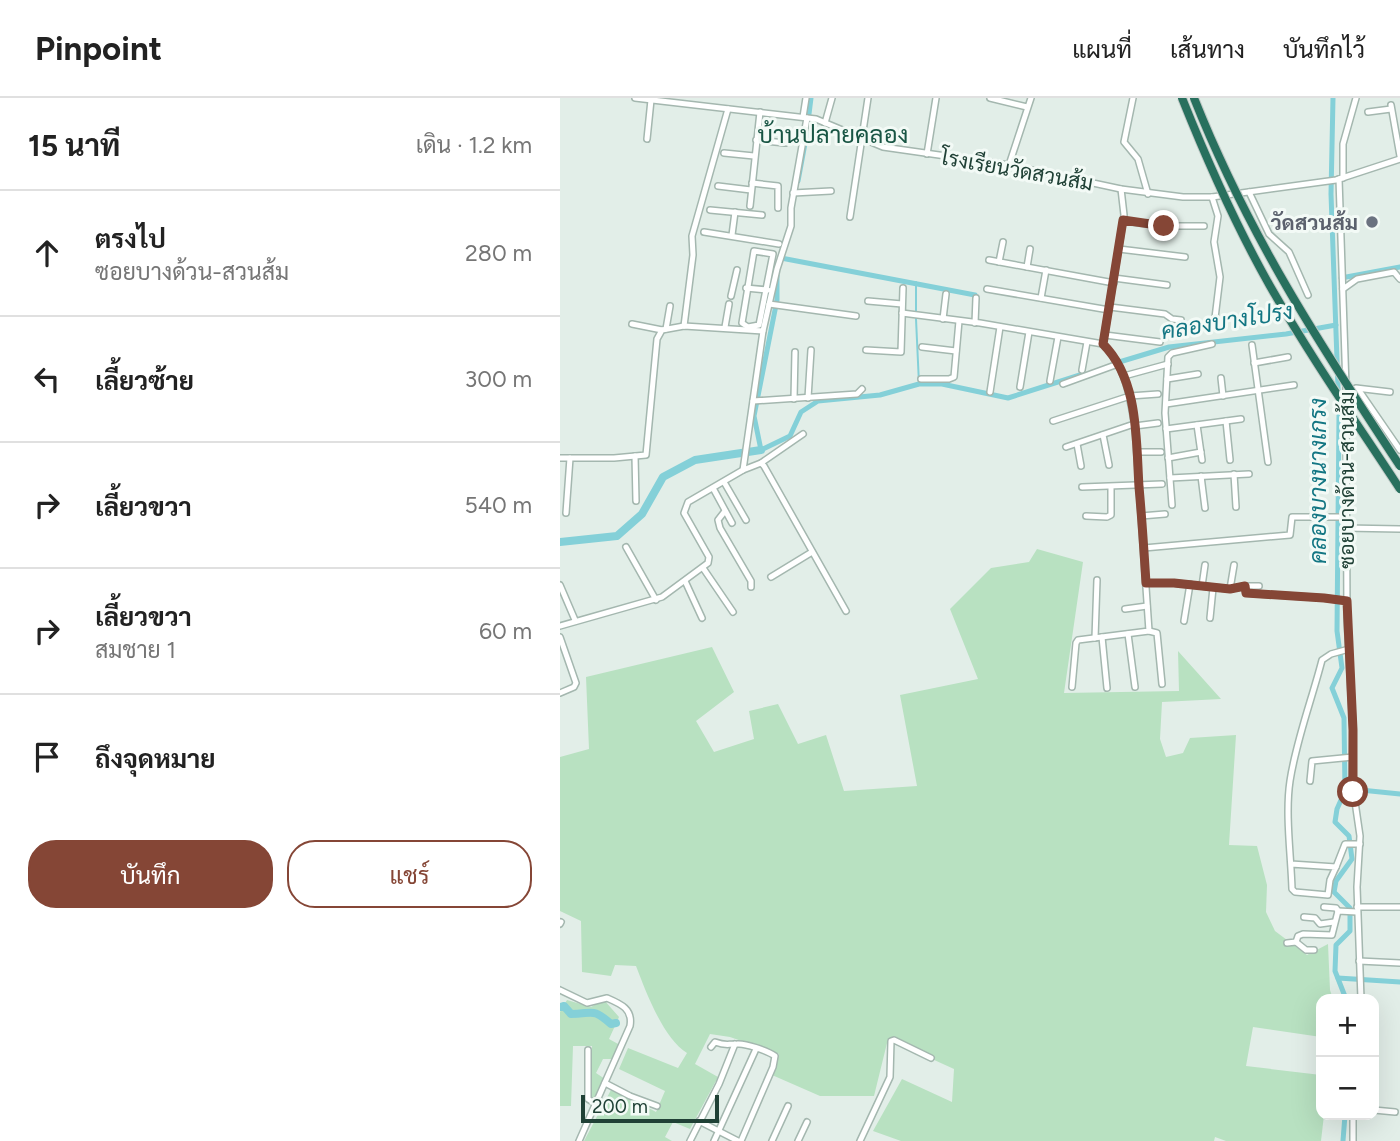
<!DOCTYPE html>
<html lang="th">
<head>
<meta charset="utf-8">
<style>
  body { margin:0; font-family:Figtree,Sarabun,sans-serif; background:#f6f6f6; color:#222 }
  .controls { position:absolute; right:21px; bottom:21px; display:grid; overflow:hidden; border-radius:14px; box-shadow:0 7px 28px #0002 }
  .controls button { width:63px; height:63px; display:grid; place-items:center; padding:0; border:0; border-bottom:2px solid #e0e0e0; background:#fff; color:#222; font:35px sans-serif }
  .scale { position:absolute; left:21px; bottom:18px; width:138px; box-sizing:border-box; padding-left:7px; border:4px solid #204136; border-top:0; font-size:19px; line-height:24px; white-space:nowrap; color:#204136; -webkit-text-stroke:5px #f3faf6; paint-order:stroke }
  .stop { position:absolute; width:21px; height:21px; margin:-16px; border:5px solid #854636; border-radius:50%; background:#fff }
  .stop.end { background:#854636; border-color:#fff; box-shadow:0 2px 7px #0008 }
  .list { margin:0; padding:0; list-style:none }
  h2 { display:flex; justify-content:space-between; align-items:center; height:91px; margin:0; padding:0 28px; font-size:30px }
  h2 small { font-size:23px; font-weight:400; color:#767676 }
  .list li { display:grid; grid-template-columns:46px 1fr auto; gap:21px; align-items:center; box-sizing:border-box; height:126px; padding:0 28px; border-top:2px solid #e0e0e0 }
  .list b { display:block; font-size:26px; white-space:nowrap }
  .list p { margin:0; font-size:23px; white-space:nowrap; color:#767676 }
  .list em { font-size:23px; font-style:normal; color:#767676 }
  .actions { display:flex; gap:14px; padding:21px 28px }
  .actions a { flex:1; padding:16px 0; border:2px solid #854636; border-radius:28px; text-align:center; font-size:24px; color:#854636 }
  .actions .main { background:#854636; color:#fff }
  .icon { flex:none; width:38px; height:38px; fill:none; stroke:currentColor; stroke-width:2; stroke-linecap:round; stroke-linejoin:round }
  .map { position:relative; flex:none; width:840px; height:1043px; overflow:hidden }
  header { display:flex; align-items:center; gap:42px; box-sizing:border-box; height:98px; padding:0 35px; background:#fff; border-bottom:2px solid #e0e0e0 }
  header strong { font-size:33px }
  nav { display:flex; gap:38px; margin-inline-start:auto; font-size:24px }
  main { display:flex }
  aside { flex:1; background:#fff }
  .map>svg:first-child { display:block }
</style>
</head>
<body>
<header>
<strong>Pinpoint</strong>
<nav><a>แผนที่</a><a>เส้นทาง</a><a>บันทึกไว้</a></nav>
</header>
<main>
<aside>
<h2>15 นาที<small>เดิน · 1.2 km</small></h2>
<ul class="list">
<li><svg class="icon" aria-label="ahead" viewBox="0 0 24 24"><path d="M12 20V5M6 11l6-6 6 6"/></svg><div><b>ตรงไป</b><p>ซอยบางด้วน-สวนส้ม</p></div><em>280 m</em></li>
<li><svg class="icon" aria-label="left" viewBox="0 0 24 24"><path d="M17 20v-9H6M10 6l-5 5 5 5"/></svg><div><b>เลี้ยวซ้าย</b></div><em>300 m</em></li>
<li><svg class="icon" aria-label="right" viewBox="0 0 24 24"><path d="M7 20v-9h11M14 6l5 5-5 5"/></svg><div><b>เลี้ยวขวา</b></div><em>540 m</em></li>
<li><svg class="icon" aria-label="right" viewBox="0 0 24 24"><path d="M7 20v-9h11M14 6l5 5-5 5"/></svg><div><b>เลี้ยวขวา</b><p>สมชาย 1</p></div><em>60 m</em></li>
<li><svg class="icon" aria-label="arrive" viewBox="0 0 24 24"><path d="M6 21V4h12l-3 4 3 4H6"/></svg><div><b>ถึงจุดหมาย</b></div></li>
</ul>
<div class="actions"><a class="main">บันทึก</a><a>แชร์</a></div>
</aside>
<div class="map">
<svg width="840" height="1043" viewBox="0 0 840 1043">
  <rect width="100%" height="100%" fill="#e2eee8"/>
  <!-- green -->
  <g fill="#b8e1c1">
    <path d="M477,451L523,464L504,595L619,593L618,553L661,601L602,604L600,641L606,659L623,655L630,640L676,637L669,747L697,748L707,787L706,814L715,833L747,857L768,846L770,892L773,901H761V939L693,929L686,968L761,977V1017H764L761,1043H666L655,1039L654,1043H341L313,1033L342,981L392,1004L394,971L328,941L314,998H260L212,977L219,956L170,939L150,936L135,966L158,979L130,1031L113,1024L105,1039L112,1043H24L52,990L96,1014L105,993L59,971L68,950L118,970L127,955C103,940 86,894 76,868L55,867L51,878L22,874L21,823L0,813V659L29,651L26,579L152,549L174,594L136,623L154,654L194,641L189,613L218,606L238,646L266,637L284,693L357,688L340,597L418,581L390,511L431,470L469,464Z"/>
    <path d="M7,902L31,909L44,902L59,919L49,941L60,947L55,961H43L36,975L45,981L36,1005L32,1003V948H13L11,1008H0V914Z"/>
  </g>
  <g fill="none" stroke-linecap="round" stroke-linejoin="round">
    <!-- stream -->
    <g stroke="#84d0d8" stroke-width="2">
      <path d="M356,215V184"/>
      <path d="M356,221L359,286"/>
    </g>
    <!-- canal -->
    <g stroke="#84d0d8" stroke-width="5">
      <path d="M773,0L771,96L779,317L777,533L782,570L772,590L784,620L785,693L777,711L775,724L789,738L792,761L776,783L774,794L790,810V833L776,847L775,873L786,901"/>
      <path d="M249,16L251,0"/>
      <path d="M238,83L249,24"/>
      <path d="M221,160L415,197"/>
      <path d="M217,178V202L194,318L201,352L230,338L241,314L258,303L320,297L359,286H382L448,300L523,276"/>
      <path d="M781,180L840,169"/>
      <path d="M556,265L609,249L726,236L776,227"/>
      <path d="M791,691L840,696"/>
      <path d="M778,880L840,884"/>
      <path d="M783,1043L785,1017"/>
    </g>
    <!-- river -->
    <g stroke="#84d0d8" stroke-width="8">
      <path d="M0,444L57,438L82,416L103,379L135,362L201,352"/>
      <path d="M0,909L4,908L11,916C33,916 32,909 51,926L56,925"/>
    </g>
    <!-- minor casing -->
    <g stroke="#a4b7af" stroke-width="8">
      <g id="minor">
        <path d="M75,0L256,21L323,49L449,67L561,91L623,99H652L776,82L840,61"/>
        <path d="M430,0L467,9"/>
        <path d="M573,0L564,44L578,61L588,96"/>
        <path d="M831,7L840,58"/>
        <path d="M808,14L831,11"/>
        <path d="M243,19L246,0"/>
        <path d="M265,25L272,0"/>
        <path d="M87,41L91,2"/>
        <path d="M196,42L225,45"/>
        <path d="M164,55L194,58"/>
        <path d="M367,56L376,0"/>
        <path d="M449,67L471,0"/>
        <path d="M783,80V46L796,0"/>
        <path d="M779,81L786,289L787,519L793,632L792,683L800,738L797,789L801,901"/>
        <path d="M192,85L218,88V110"/>
        <path d="M158,88L191,92"/>
        <path d="M689,94L709,136L729,154L748,197"/>
        <path d="M233,95L271,93"/>
        <path d="M652,99L658,118L654,144L660,179L655,220"/>
        <path d="M190,108L200,14"/>
        <path d="M150,112L202,117"/>
        <path d="M290,119L308,0"/>
        <path d="M563,123L604,128H644"/>
        <path d="M144,134L219,146"/>
        <path d="M172,137L175,114"/>
        <path d="M559,151L625,159"/>
        <path d="M194,153L213,156L199,227L188,229L182,225Z"/>
        <path d="M429,162L554,185"/>
        <path d="M439,164L443,144"/>
        <path d="M467,169L470,151"/>
        <path d="M554,180L607,187"/>
        <path d="M186,190L208,192"/>
        <path d="M427,191L549,212"/>
        <path d="M783,191L797,181L834,174L840,181"/>
        <path d="M171,198L177,172"/>
        <path d="M481,200L486,172"/>
        <path d="M308,203L342,206"/>
        <path d="M209,206L296,218"/>
        <path d="M550,209L605,216L612,221L621,222"/>
        <path d="M342,215L420,225L543,246"/>
        <path d="M383,221L386,196"/>
        <path d="M415,225L416,200"/>
        <path d="M72,226L102,232"/>
        <path d="M124,228L133,157L132,138L168,11"/>
        <path d="M165,229L169,206"/>
        <path d="M106,231L110,208"/>
        <path d="M545,237L600,244"/>
        <path d="M692,247L708,364"/>
        <path d="M362,249L396,253"/>
        <path d="M306,252L341,254L343,190"/>
        <path d="M694,265L728,259"/>
        <path d="M522,272L527,244"/>
        <path d="M564,278L608,266"/>
        <path d="M661,280L663,298"/>
        <path d="M361,281H389L394,279L399,223"/>
        <path d="M607,281L638,276"/>
        <path d="M490,283L498,239"/>
        <path d="M503,286L558,266"/>
        <path d="M460,289L469,234"/>
        <path d="M796,290L830,294"/>
        <path d="M798,291L840,352"/>
        <path d="M430,294L440,229"/>
        <path d="M248,300L251,252"/>
        <path d="M234,301L235,254"/>
        <path d="M193,303L297,296L302,291"/>
        <path d="M606,306L734,287"/>
        <path d="M493,323L570,298L598,296"/>
        <path d="M666,323L670,362"/>
        <path d="M637,327L642,362"/>
        <path d="M575,328L598,325"/>
        <path d="M606,331L681,321"/>
        <path d="M543,337L549,367"/>
        <path d="M517,346L521,368"/>
        <path d="M506,349L574,326"/>
        <path d="M577,354H601"/>
        <path d="M75,358L76,403"/>
        <path d="M0,360H54L86,357L97,241L102,232L124,228L203,233"/>
        <path d="M608,360L641,354"/>
        <path d="M201,365L243,336"/>
        <path d="M183,372L201,365L204,368L286,513"/>
        <path d="M674,376L676,409"/>
        <path d="M641,378L645,410"/>
        <path d="M610,380L689,376"/>
        <path d="M164,384L186,422"/>
        <path d="M522,389L602,386"/>
        <path d="M153,390L172,425"/>
        <path d="M612,407L605,315L608,259L612,255L652,246"/>
        <path d="M165,413L158,422L160,430L191,483V489"/>
        <path d="M6,415L10,360"/>
        <path d="M526,418L547,419L551,417V389"/>
        <path d="M581,418L605,416"/>
        <path d="M785,430L840,431"/>
        <path d="M66,449L96,502"/>
        <path d="M584,450L730,437L732,419H785"/>
        <path d="M143,470L173,514"/>
        <path d="M211,479L252,454"/>
        <path d="M125,483L142,520"/>
        <path d="M586,485H614L670,491L685,488L686,495L764,500L787,503"/>
        <path d="M0,487L15,522"/>
        <path d="M642,488L645,467"/>
        <path d="M685,488H699"/>
        <path d="M670,491L674,467"/>
        <path d="M565,511L587,508"/>
        <path d="M650,520L653,490"/>
        <path d="M624,523L630,486"/>
        <path d="M0,528L102,499L148,465L149,459L124,415L128,404L183,372L203,233L217,171L231,128V110L247,20"/>
        <path d="M589,533L597,535L602,586"/>
        <path d="M568,536L575,589"/>
        <path d="M0,539L16,585L14,589L0,595"/>
        <path d="M542,539L547,590"/>
        <path d="M535,540L537,482"/>
        <path d="M512,589L516,545L518,542L589,533L575,329C570,299 566,269 543,246L564,117L561,91"/>
        <path d="M750,683L752,663L793,659"/>
        <path d="M731,766L776,769L770,782L768,797L735,794L732,791C731,757 725,716 730,683C736,643 752,601 762,562L771,556L789,551"/>
        <path d="M776,769L785,746H800"/>
        <path d="M764,809L776,810L778,813"/>
        <path d="M797,809H840"/>
        <path d="M744,819L755,820L760,826L774,824"/>
        <path d="M0,826L1,824"/>
        <path d="M736,844L746,852H754"/>
        <path d="M727,845L736,844L738,838L743,836L772,837L778,813L797,814"/>
        <path d="M799,863L840,865"/>
        <path d="M0,892L27,905L47,900C61,906 73,911 70,928L19,1043"/>
        <path d="M151,949L155,944C166,948 166,946 177,946C185,945 208,953 215,958L213,969L181,1043"/>
        <path d="M28,952V1001L36,1006"/>
        <path d="M45,985L70,998L97,1008"/>
        <path d="M814,1012L835,1014"/>
        <path d="M139,1023L178,1043"/>
        <path d="M130,1043L159,986L175,946"/>
        <path d="M154,1043L196,951"/>
        <path d="M212,1043L228,1008"/>
        <path d="M238,1043L247,1024"/>
        <path d="M300,1043L330,979L331,943L334,942L371,960"/>
        <path d="M793,1043V1017"/>
      </g>
    </g>
    <!-- minor -->
    <use href="#minor" stroke="#fff" stroke-width="5"/>
    <!-- highway-bridge casing -->
    <g stroke="#c1cac7" stroke-width="10" stroke-linecap="butt">
      <g id="highway-bridge">
        <path d="M622,0C648,65 676,128 710,188C750,258 796,324 840,391"/>
        <path d="M634,0C688,136 760,247 840,368"/>
      </g>
    </g>
    <!-- highway-bridge -->
    <use href="#highway-bridge" stroke="#28705e" stroke-width="8"/>
  </g>
  <g fill="none" stroke-linecap="round" stroke-linejoin="round">
    <!-- route -->
    <path stroke="#854636" stroke-width="9" d="M604,128L563,122L543,246C579,282 576,342 579,389C582,421 584,453 586,485H614L670,491L685,488L686,495L764,500L787,503L793,632V694"/>
  </g>
  <!-- markers -->
  <circle fill="#6b7280" stroke="#f3faf6" stroke-width="2.5" cx="812" cy="124" r="7"/>
  <g text-anchor="middle" dominant-baseline="central" stroke-width="6" stroke-linejoin="round" paint-order="stroke">
    <!-- street labels -->
    <g font-size="21" fill="#204136" stroke="#f3faf6">
      <text transform="translate(457 72) rotate(10)">โรงเรียนวัดสวนส้ม</text>
      <text transform="translate(786 382) rotate(-90)">ซอยบางด้วน-สวนส้ม</text>
    </g>
    <!-- worship labels -->
    <g font-size="21" font-weight="bold" fill="#5b616d" stroke="#f3faf6" text-anchor="end">
      <text x="798" y="124">วัดสวนส้ม</text>
    </g>
    <!-- water labels -->
    <g font-size="23" font-style="italic" fill="#137683" stroke="#f3faf6">
      <text transform="translate(667 223) rotate(-9)">คลองบางโปรง</text>
      <text transform="translate(758 383) rotate(-90)">คลองบางนางเกรง</text>
    </g>
    <!-- quarter labels -->
    <g font-size="24" fill="#195544" stroke="#f3faf6">
      <text x="273" y="36">บ้านปลายคลอง</text>
    </g>
  </g>
</svg>
<div class="controls">
<button>+</button>
<button>−</button>
</div>
<div class="scale">200 m</div>
<div class="stop" style="left:793px;top:694px"></div>
<div class="stop end" style="left:604px;top:128px"></div>
</div>
</main>
</body>
</html>
